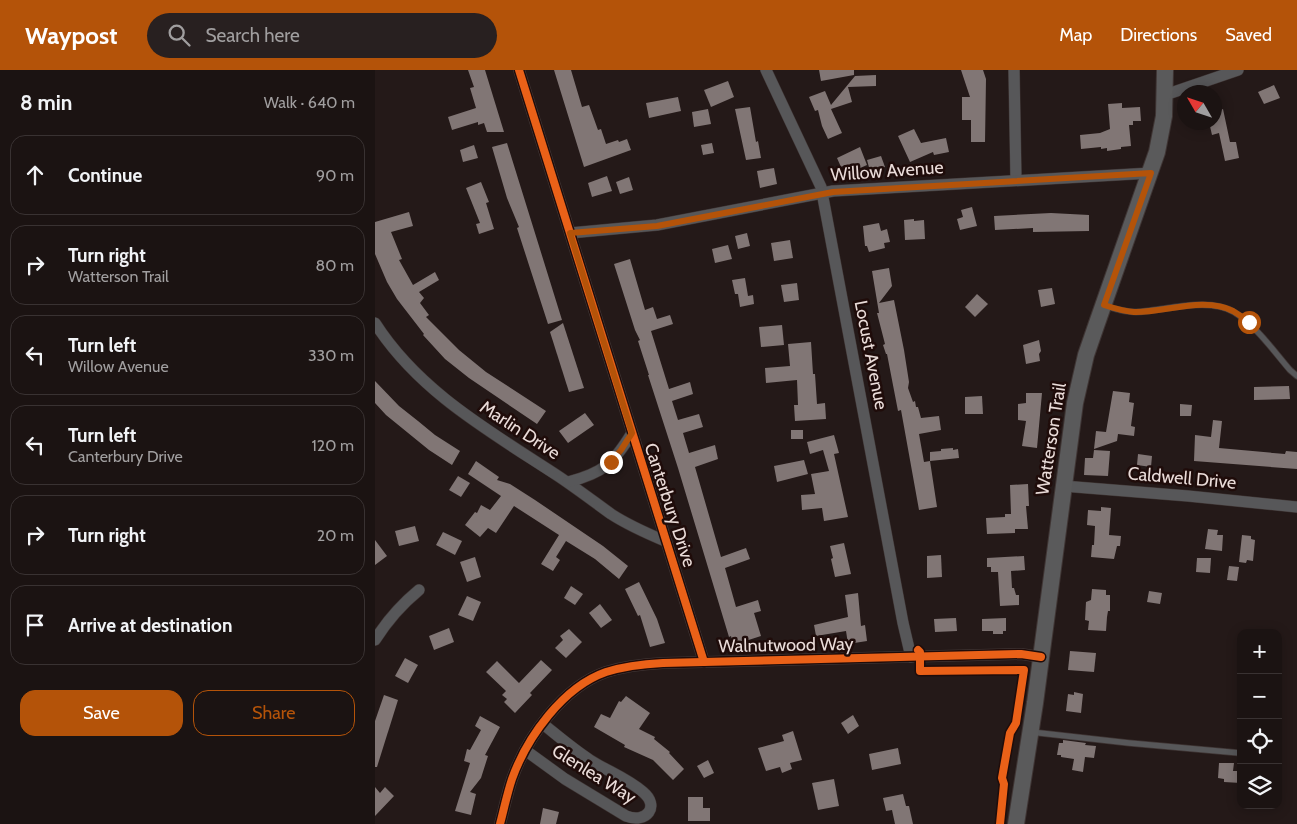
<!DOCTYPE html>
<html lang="en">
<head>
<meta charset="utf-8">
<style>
  body { margin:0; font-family:Cabin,sans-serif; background:#282020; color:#f1f3f6 }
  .controls { position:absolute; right:15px; bottom:15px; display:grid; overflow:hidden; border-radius:10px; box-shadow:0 2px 12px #0003 }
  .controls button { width:45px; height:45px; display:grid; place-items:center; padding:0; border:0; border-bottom:1px solid #393232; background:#1b1312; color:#f1f3f6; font:25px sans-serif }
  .compass { position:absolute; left:802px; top:15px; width:45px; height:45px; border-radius:50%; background:#1b1312; box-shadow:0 2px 12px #0003; rotate:309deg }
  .stop { position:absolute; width:15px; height:15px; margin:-11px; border:4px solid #b45309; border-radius:50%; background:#fff }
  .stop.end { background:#b45309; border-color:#fff; box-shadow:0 1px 5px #0008 }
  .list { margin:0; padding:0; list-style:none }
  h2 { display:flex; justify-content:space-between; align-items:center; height:65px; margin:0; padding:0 20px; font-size:21px }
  h2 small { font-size:16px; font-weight:400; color:#a09e9f }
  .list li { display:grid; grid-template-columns:32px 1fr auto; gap:15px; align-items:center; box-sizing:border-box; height:80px; margin:0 10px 10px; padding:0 10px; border:1px solid #393232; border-radius:15px }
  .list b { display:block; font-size:19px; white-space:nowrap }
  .list p { margin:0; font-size:16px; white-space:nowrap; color:#a09e9f }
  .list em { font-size:16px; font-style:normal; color:#a09e9f }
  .actions { display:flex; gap:10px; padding:15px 20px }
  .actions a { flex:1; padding:11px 0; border:1px solid #b45309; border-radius:15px; text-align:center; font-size:18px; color:#b45309 }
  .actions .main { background:#b45309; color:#fff }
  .icon { flex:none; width:28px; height:28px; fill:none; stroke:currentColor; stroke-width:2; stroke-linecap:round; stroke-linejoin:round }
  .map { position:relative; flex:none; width:922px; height:754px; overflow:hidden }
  header { display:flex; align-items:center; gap:30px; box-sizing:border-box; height:70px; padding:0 25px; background:#b45309; color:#fff }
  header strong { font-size:24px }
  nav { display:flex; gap:28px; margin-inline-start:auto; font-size:18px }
  .search { width:350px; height:45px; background:#282020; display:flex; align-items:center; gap:12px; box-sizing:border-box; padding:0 18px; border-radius:28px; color:#a09e9f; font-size:19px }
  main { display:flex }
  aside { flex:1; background:#1b1312 }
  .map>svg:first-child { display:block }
</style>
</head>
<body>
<header>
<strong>Waypost</strong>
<div class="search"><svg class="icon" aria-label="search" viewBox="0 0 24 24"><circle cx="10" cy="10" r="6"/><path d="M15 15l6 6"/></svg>Search here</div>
<nav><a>Map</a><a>Directions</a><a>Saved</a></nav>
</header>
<main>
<aside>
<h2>8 min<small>Walk · 640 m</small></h2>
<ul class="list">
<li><svg class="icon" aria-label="ahead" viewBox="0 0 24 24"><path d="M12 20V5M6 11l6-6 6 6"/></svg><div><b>Continue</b></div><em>90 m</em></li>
<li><svg class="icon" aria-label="right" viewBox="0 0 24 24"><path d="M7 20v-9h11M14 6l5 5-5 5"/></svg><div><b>Turn right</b><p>Watterson Trail</p></div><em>80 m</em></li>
<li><svg class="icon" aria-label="left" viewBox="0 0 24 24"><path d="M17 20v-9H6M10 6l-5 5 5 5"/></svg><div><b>Turn left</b><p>Willow Avenue</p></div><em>330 m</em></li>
<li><svg class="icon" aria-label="left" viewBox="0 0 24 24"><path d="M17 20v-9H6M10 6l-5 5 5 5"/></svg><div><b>Turn left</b><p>Canterbury Drive</p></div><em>120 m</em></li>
<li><svg class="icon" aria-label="right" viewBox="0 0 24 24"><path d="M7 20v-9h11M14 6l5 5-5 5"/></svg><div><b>Turn right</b></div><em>20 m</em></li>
<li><svg class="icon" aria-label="arrive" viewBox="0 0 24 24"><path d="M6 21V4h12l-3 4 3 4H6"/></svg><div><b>Arrive at destination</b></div></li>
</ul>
<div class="actions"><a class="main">Save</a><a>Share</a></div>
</aside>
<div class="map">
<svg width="922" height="754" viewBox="0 0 922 754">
  <rect width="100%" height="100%" fill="#241918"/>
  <!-- building -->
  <g fill="#817675">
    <path d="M93,0H110L129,62H112L109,53L103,55V52L77,60L73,47L101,38L95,18L99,17Z"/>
    <path d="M179,0H196L207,37L214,35L223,60L226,59L231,74L243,70L244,72L252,69L256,80L209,97Z"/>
    <path d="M444,0H479V5L446,11Z"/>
    <path d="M586,0H608L611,9L610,72H596V50H587V27H595Z"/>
    <path d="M501,5V16L473,17L477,32L456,39L467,63L453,69L447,56L443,40L440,41L434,27L450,21L456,35L480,6Z"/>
    <path d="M353,11L359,27L336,37L329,20Z"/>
    <path d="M899,15L905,28L889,34L883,22Z"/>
    <path d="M303,27L306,41L274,48L271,33Z"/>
    <path d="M747,33V38L765,37L766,51H758V55H754L756,76L746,77V79L732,81V78L726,79V77L706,79L705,65L725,63L735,59L733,34Z"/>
    <path d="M375,37L381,72L383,71L386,88L371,90L360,39Z"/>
    <path d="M333,39L336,54L319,57L317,42Z"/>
    <path d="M848,39L855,72H861L864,88L850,91L844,63L837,65L834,52H840V42Z"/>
    <path d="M539,59L546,73L571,68L574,82L559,85L558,82L535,92L523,66Z"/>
    <path d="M132,73L187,250L173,254L142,158L144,157L132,128L117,77Z"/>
    <path d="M337,73L339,83L328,85L326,75Z"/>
    <path d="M99,75L103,88L88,92L85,80Z"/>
    <path d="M485,77L492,95L476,102L475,99L473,100L470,95L466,97L462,88Z"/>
    <path d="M506,86L510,97L495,101L492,90Z"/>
    <path d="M399,98L402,114L385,118L382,101Z"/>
    <path d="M232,106L237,121L217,127L213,113Z"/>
    <path d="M254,107L258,120L245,124L241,112Z"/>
    <path d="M106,112L114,132L111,133L119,159L104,164L101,154L105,153L91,118Z"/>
    <path d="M597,137L602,156L585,160L582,149L588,147L586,140Z"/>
    <path d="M34,142L38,156L16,162L27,189L24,190L38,215L60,202L64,210L44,222L49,228L45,233L54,245L51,247L84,280L111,302L171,341L162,354L94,308L70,289L48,265L49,264L22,229L12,212L0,184V152Z"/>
    <path d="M676,143L714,145V161L658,162V158L620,160L619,146Z"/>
    <path d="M539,149V151L549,150L550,169L530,170L529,150Z"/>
    <path d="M504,153L506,161L512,159L515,172L509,173L510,178L494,182L492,176H490L488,156Z"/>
    <path d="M372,163L375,176L363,179L360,166Z"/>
    <path d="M415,170L418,188L399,191L396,173Z"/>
    <path d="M353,175L357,189L340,193L337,179Z"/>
    <path d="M255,189L270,240L278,237L282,249L295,245L298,254L276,261L294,319L315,312L318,324L297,331L303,350L324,344L328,357L308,363L314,383L340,375L343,389L320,397L346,487L371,478L375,489L350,498L361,537L383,530L386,541L379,543L386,566L358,575L356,566L354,567L303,398L273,305H274L263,271L265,270L260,260L239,194Z"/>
    <path d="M514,198L517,216L504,233L519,230L529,280L534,312L533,318L538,332L540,331L541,337H543L546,348L564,346L566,360L544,364L549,392L555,391L562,437L544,440L526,340L523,341L512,284H511L508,275L510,274L502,243H504L497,201Z"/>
    <path d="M370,208L373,226L378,225L379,234L365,237L363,224H360L357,210Z"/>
    <path d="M422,213L424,230L409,232L406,215Z"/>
    <path d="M677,218L680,234L666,237L663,220Z"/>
    <path d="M602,224L613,234L600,247L590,237Z"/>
    <path d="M188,253L209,318L194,322L175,262Z"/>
    <path d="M407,255L409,275L386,277L384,257Z"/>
    <path d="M664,270L666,281L664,284L665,291L651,294L648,275Z"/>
    <path d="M436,272L438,304H440L442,334L450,333L451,349L420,351L419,335H423L422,310L391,313L390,298L415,296L413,274Z"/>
    <path d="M0,311L24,336L43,351L60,365L85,381L77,395L54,380L11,345L0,333Z"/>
    <path d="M914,316L915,329L879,330V317Z"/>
    <path d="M738,321L755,323L754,332L759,333L756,356L760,357L759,366L743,364L742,371L719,379L721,361L731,362Z"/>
    <path d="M651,323H667L662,378L647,376L651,351L643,350V334L651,333Z"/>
    <path d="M607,326L608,344H590V327Z"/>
    <path d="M805,334L817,335L816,346H805Z"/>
    <path d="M210,343L219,355L193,373L184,361Z"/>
    <path d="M838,350L847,351L844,378L910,384L911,381L922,382V399L819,391L820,365L836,367Z"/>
    <rect x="416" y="360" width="12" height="9"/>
    <path d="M459,365L464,383L459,384L473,447L449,451L447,438L427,440L426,425L440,424L436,404L454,401L448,380L435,384L432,372Z"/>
    <path d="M578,378V380L583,379L584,388L555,391V382L566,381V379Z"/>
    <path d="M719,380L735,381L733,406L709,405L710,388H718Z"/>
    <path d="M763,384L777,386L776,397L762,395Z"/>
    <path d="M429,390L433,404L402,412L399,396Z"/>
    <path d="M101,391L124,407L122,410L135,414L160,430L228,476L253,496L244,509L220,489L191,471L181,487L185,490L178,501L166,494L184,465L139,436L121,463L113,458L105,467L90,455L100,442L102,443L106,435L115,440L126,426L93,404Z"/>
    <path d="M83,406L95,413L86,427L74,420Z"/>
    <path d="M653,414L654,436H651L653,459H640V463L612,464L611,448L630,447V444H636L635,415Z"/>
    <path d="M726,437L736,438L734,465L746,466L745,476H742L739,489L716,487L717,475H719L720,456L712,455L713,440L726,441Z"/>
    <path d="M40,456L44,471L24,476L20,461Z"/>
    <path d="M833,459L843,460L842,465H848L847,481L830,479Z"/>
    <path d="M68,462L87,471L80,485L61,475Z"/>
    <path d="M867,465L876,466V469L880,470L878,491L872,490L871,493L864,492Z"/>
    <path d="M0,470L12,486L0,495Z"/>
    <path d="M469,473L476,504L460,507L456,489L458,488L455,476Z"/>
    <path d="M566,485L567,507L552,508V486Z"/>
    <path d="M649,486L650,500L636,501L637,518H639L641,525H644V535L625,536L623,502H616V497H612V488Z"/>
    <path d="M100,487L106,507L92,512L85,492Z"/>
    <path d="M822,488H836L835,503L821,502Z"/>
    <path d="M854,496L864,497L862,511L852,510Z"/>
    <path d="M264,512L282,549L290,573L275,577L265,545L263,546L250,519Z"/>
    <path d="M196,516L208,524L200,535L189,528Z"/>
    <path d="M717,519L731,520V525H735V541H733L732,547L731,561L713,560L714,551L710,550L711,532L716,530Z"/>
    <path d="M774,521L787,523L785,534L772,532Z"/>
    <path d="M483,523L486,556L490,555L492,571L473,574L471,561L441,566L439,555L473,547L470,525Z"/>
    <path d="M92,526L106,532L98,551L83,545Z"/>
    <path d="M225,534L237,550L226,558L214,543Z"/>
    <path d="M581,548L582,561L560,562L559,549Z"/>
    <path d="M631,548V561H628V564H618V561H607V549Z"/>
    <path d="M74,558L79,572L59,580L54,566Z"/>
    <path d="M194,559L207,572L191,588L180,578L188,570L185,566Z"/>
    <path d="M695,581L721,583L719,602L693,600Z"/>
    <path d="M30,588L43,595L33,613L20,606Z"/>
    <path d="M166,590L177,600L155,623L157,625L140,643L129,632L132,629L127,625L131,621L111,602L122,591L144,613Z"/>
    <path d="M699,622L708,624L706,643L691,641L693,624L699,625Z"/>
    <path d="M9,625L23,630L2,697H0V651Z"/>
    <path d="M251,626L275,643L264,659L280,667L279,669L295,682L294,683L309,699L298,710L278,690L249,677L250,675L219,657L226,644L235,648L244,631L246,632Z"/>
    <path d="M478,645L484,656L473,664L466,653Z"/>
    <path d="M105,646L125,657L110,685L113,686L106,708L95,722L101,724L96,745L80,741L95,693L89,691L92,679L95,680L106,660L100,656Z"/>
    <path d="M418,661L427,690L415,693L417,699L407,703L405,697L391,701L383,678L409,671L407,665Z"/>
    <path d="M688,670L711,673L710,675L721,676L719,688L710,687L708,702L697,700L699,689L686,687V685H682L684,673H688Z"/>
    <path d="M523,678L526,694L497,700L494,684Z"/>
    <path d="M333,690L339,703L329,708L322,696Z"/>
    <path d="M844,693H859L858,701H866V713L849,712V709L843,708Z"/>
    <path d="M459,709L464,736L443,740L437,713Z"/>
    <path d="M0,717L5,723L10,717L19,726L0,746Z"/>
    <path d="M528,724L531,736H534L538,754H520L517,740L511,741L508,728Z"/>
    <path d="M313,727H328V738H335V751H313Z"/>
    <path d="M168,738L184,742L181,754H165Z"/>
  </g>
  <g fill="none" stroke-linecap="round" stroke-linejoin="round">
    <!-- service casing -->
    <g stroke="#3f3534" stroke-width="7">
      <g id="service">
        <path d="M731,236C740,239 750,242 761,242C789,241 833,226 859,242C880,255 898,280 915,300L922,306"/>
        <path d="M656,662L754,673L865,683"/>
      </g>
    </g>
    <!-- minor casing -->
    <g stroke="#3f3534" stroke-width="12">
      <g id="minor">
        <path d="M144,0L329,592"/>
        <path d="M391,0L446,117L528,553L536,587"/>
        <path d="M639,0L641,110"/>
        <path d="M790,25L863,0"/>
        <path d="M195,163L282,155L458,121L776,103"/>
        <path d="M0,253C44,322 116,362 183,406C201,418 218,431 236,444C253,455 271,463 290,471"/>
        <path d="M193,412C228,403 238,394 257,363"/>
        <path d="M688,416L813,426L922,437"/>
        <path d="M0,570C12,551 27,534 44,520"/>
        <path d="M150,680L190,709L251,746C272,754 285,736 268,722C252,708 232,701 215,690C198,679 183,666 168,654"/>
        <path d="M125,754C129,739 132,724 137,709C152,667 188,617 231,602C250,596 269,594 288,593L646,584L666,587"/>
      </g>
    </g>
    <!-- secondary casing -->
    <g stroke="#3f3534" stroke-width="18">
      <path id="secondary" d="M641,754L660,633L700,333L711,285L721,256L782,82L789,46L790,0"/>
    </g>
    <!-- service -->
    <use href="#service" stroke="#575759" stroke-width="5.5"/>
    <!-- minor -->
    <use href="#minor" stroke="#575759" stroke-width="11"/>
    <!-- secondary -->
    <use href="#secondary" stroke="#5a5a5b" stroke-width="16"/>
    <!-- cycleway casing -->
    <g stroke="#1f0c0a" stroke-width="11">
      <g id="cycleway">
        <path d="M144,0L329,592"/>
        <path d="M543,580L545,582V601L649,600L641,653L635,663L627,708L629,714L625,754"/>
        <path d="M125,754C129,739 132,724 137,709C152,667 188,617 231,602C250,596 269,594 288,593L646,584L666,587"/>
      </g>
    </g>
    <!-- cycleway -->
    <use href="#cycleway" stroke="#ea6118" stroke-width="8"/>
  </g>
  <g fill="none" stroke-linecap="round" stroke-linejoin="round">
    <!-- route -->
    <path stroke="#b45309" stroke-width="6" d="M236,392L246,380L257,363L195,163L282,156L458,122L776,103L729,235C738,238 748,241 759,242C789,243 829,226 858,241C863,244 869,248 874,252"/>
  </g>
  <g text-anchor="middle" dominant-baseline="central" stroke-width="5" stroke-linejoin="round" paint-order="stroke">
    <!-- street labels -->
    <g font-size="18" fill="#eadcd9" stroke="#1f0c0a">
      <text transform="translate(512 101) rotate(-4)">Willow Avenue</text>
      <text transform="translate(496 285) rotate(79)">Locust Avenue</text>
      <text transform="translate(145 360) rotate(33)">Marlin Drive</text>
      <text transform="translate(676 369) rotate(-81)">Watterson Trail</text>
      <text transform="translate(807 408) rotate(5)">Caldwell Drive</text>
      <text transform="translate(295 435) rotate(72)">Canterbury Drive</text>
      <text transform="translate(411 575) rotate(-1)">Walnutwood Way</text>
      <text transform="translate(219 704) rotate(32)">Glenlea Way</text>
    </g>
  </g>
</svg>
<div class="controls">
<button>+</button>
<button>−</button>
<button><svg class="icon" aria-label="locate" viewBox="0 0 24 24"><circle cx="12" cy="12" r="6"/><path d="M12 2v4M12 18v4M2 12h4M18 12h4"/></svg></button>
<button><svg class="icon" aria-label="layers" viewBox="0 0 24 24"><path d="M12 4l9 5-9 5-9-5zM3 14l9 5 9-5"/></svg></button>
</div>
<svg class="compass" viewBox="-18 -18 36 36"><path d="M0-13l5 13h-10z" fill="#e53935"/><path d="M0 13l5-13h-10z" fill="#a09e9f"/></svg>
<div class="stop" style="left:874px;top:252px"></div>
<div class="stop end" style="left:236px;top:392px"></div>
</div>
</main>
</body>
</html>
